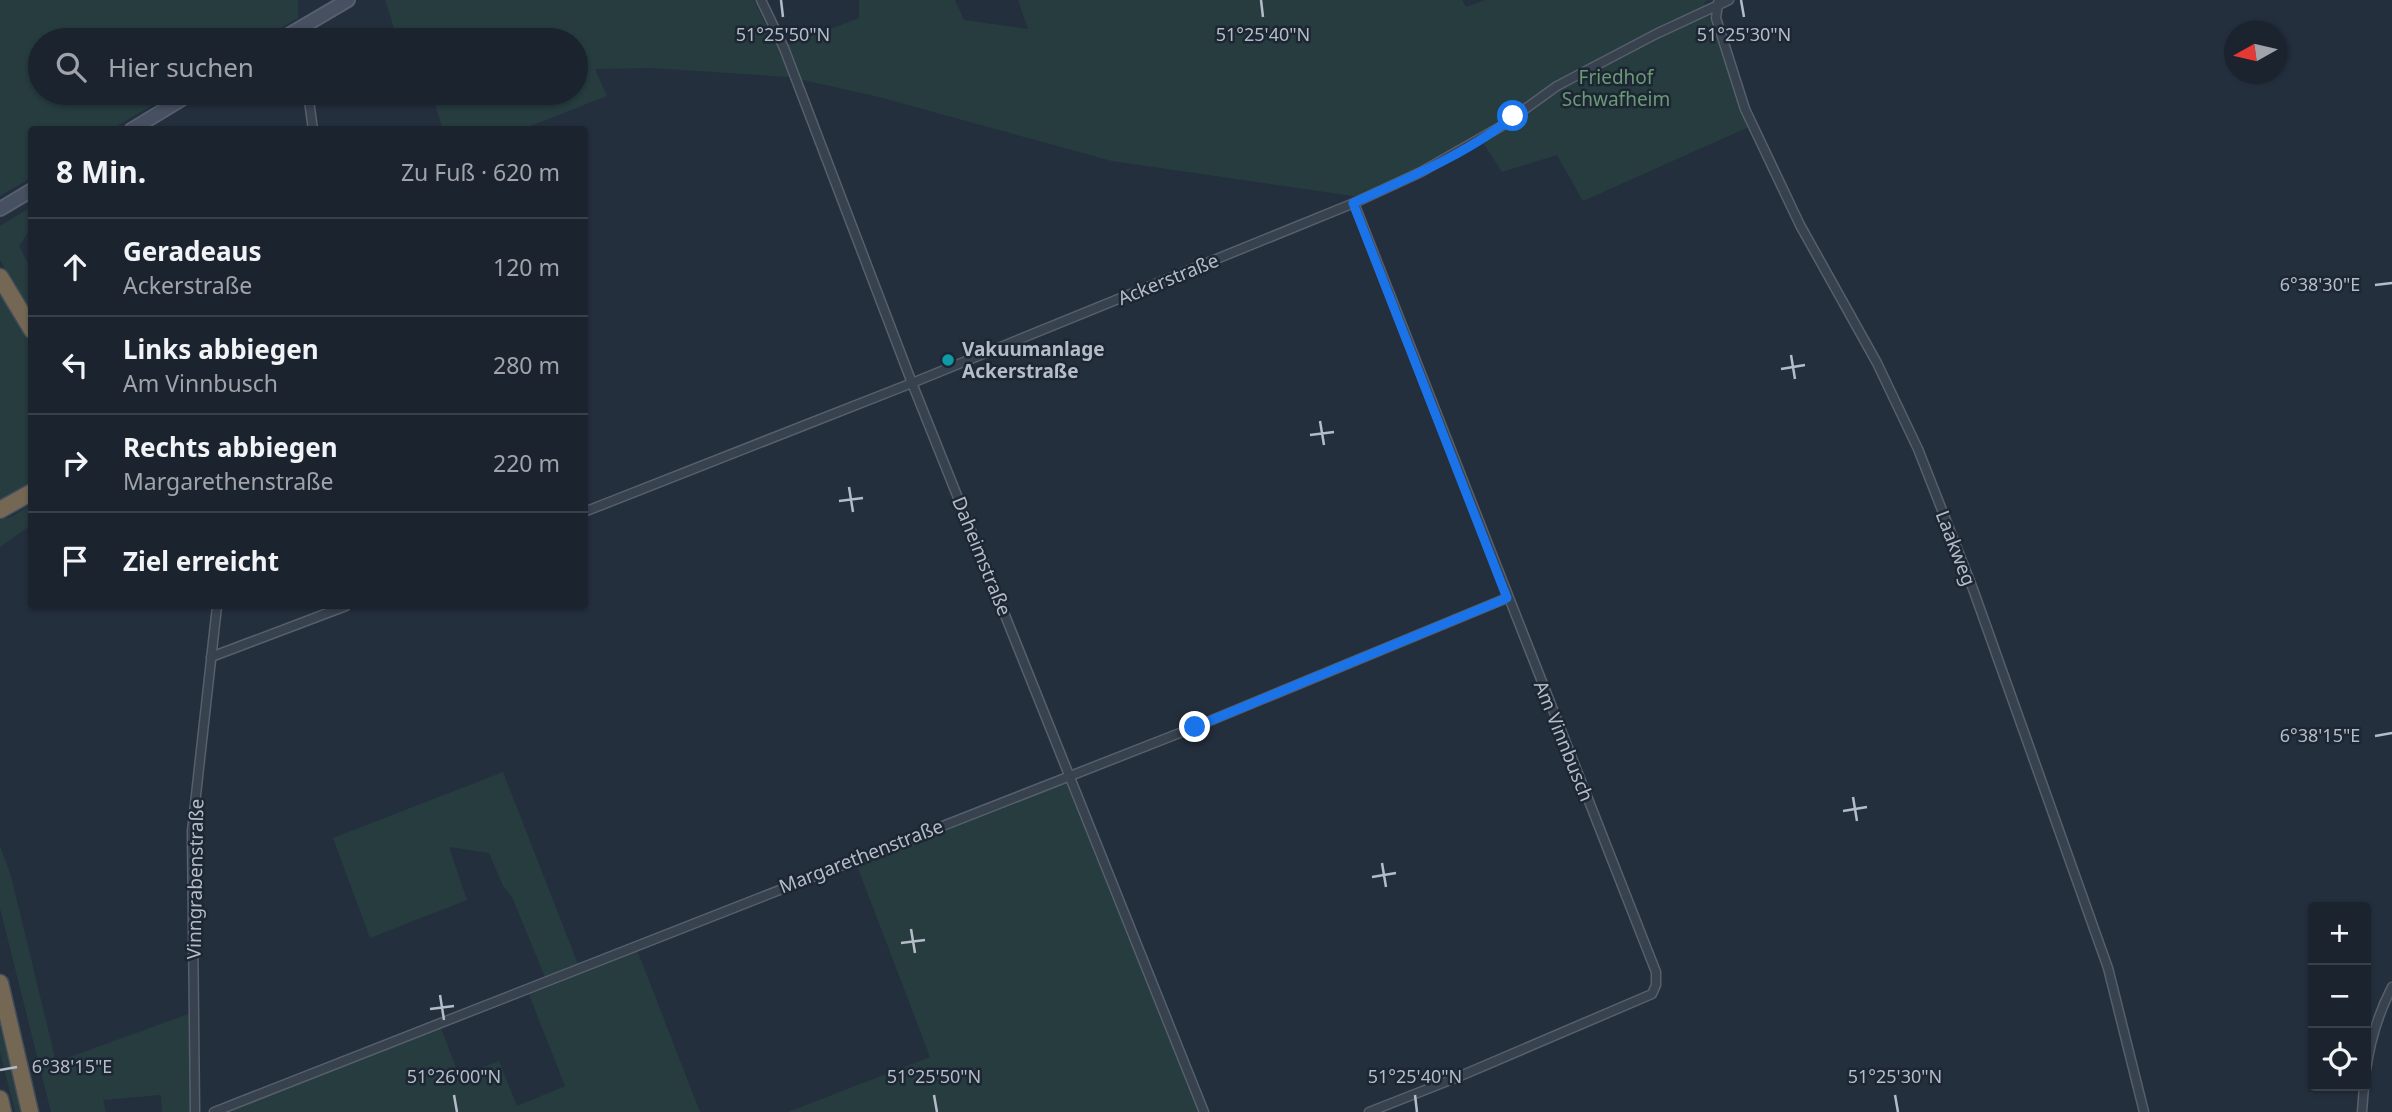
<!DOCTYPE html>
<html lang="de">
<head>
<meta charset="utf-8">
<style>
  body { margin:0; font-family:"Noto Sans",sans-serif; background:#242b36; color:#f1f3f6 }
  .controls { position:absolute; right:21px; bottom:21px; display:grid; overflow:hidden; border-radius:7px; box-shadow:0 2px 5px #0004 }
  .controls button { width:63px; height:63px; display:grid; place-items:center; padding:0; border:0; border-bottom:2px solid #39404a; background:#1b232e; color:#f1f3f6; font:35px sans-serif }
  .compass { position:absolute; left:2224px; top:21px; width:63px; height:63px; border-radius:50%; background:#1b232e; box-shadow:0 2px 5px #0004; rotate:262deg }
  .stop { position:absolute; width:21px; height:21px; margin:-16px; border:5px solid #1a73e8; border-radius:50%; background:#fff }
  .stop.end { background:#1a73e8; border-color:#fff; box-shadow:0 2px 7px #0008 }
  .list { margin:0; padding:0; list-style:none }
  h2 { display:flex; justify-content:space-between; align-items:center; height:91px; margin:0; padding:0 28px; font-size:30px }
  h2 small { font-size:23px; font-weight:400; color:#a0a4aa }
  .list li { display:grid; grid-template-columns:46px 1fr auto; gap:21px; align-items:center; box-sizing:border-box; height:98px; padding:0 28px; border-top:2px solid #39404a }
  .list b { display:block; font-size:26px; white-space:nowrap }
  .list p { margin:0; font-size:23px; white-space:nowrap; color:#a0a4aa }
  .list em { font-size:23px; font-style:normal; color:#a0a4aa }
  .icon { flex:none; width:38px; height:38px; fill:none; stroke:currentColor; stroke-width:2; stroke-linecap:round; stroke-linejoin:round }
  .map { position:relative; flex:none; width:2392px; height:1112px; overflow:hidden }
  .search { position:absolute; background:#1b232e; box-shadow:0 2px 5px #0004; left:28px; top:28px; width:560px; height:77px; display:flex; align-items:center; gap:18px; box-sizing:border-box; padding:0 24px; border-radius:38px; color:#a0a4aa; font-size:26px }
  .panel { position:absolute; background:#1b232e; box-shadow:0 2px 5px #0004; left:28px; top:126px; width:560px; height:483px; border-radius:7px }
  .map>svg:first-child { display:block }
</style>
</head>
<body>
<div class="map">
<svg width="2392" height="1112" viewBox="0 0 2392 1112">
  <rect width="100%" height="100%" fill="#242f3e"/>
  <!-- green -->
  <g fill="#263c3f">
    <path d="M0,0H298V18L261,40H40V93H173L112,129L32,130L31,178L0,196Z"/>
    <path d="M385,0H754L778,49L859,18V0H955L964,20L1028,29L1018,0H1462L1466,7L1485,0H1709L1704,2L1749,127L1583,201L1557,155L1502,172L1478,135L1418,169L1360,197L1112,161L879,97L790,77L650,68L595,69L607,96L523,129H443L431,93H576V40H398Z"/>
    <path d="M31,207V228L19,246L31,269V314L0,260V226Z"/>
    <path d="M0,293L32,346L31,487L0,502Z"/>
    <path d="M31,505V525L0,547V520L13,516Z"/>
    <path d="M503,772L578,964L545,977L512,897L503,886L489,853L449,847L467,900L370,938L333,838Z"/>
    <path d="M1066,782L1072,788L1199,1112H788L930,1057L856,863Z"/>
    <path d="M0,846L11,876L56,1062L191,1013V1112H162L161,1095L103,1100L106,1112H51L0,908Z"/>
    <path d="M636,947L700,1112H220L440,1025L459,1076L499,1061L517,1106L565,1086L528,992Z"/>
    <path d="M0,1026L19,1104L21,1112H15L0,1052Z"/>
  </g>
  <g fill="none" stroke-linecap="round" stroke-linejoin="round">
    <!-- minor casing -->
    <g stroke="#565f6c" stroke-width="11">
      <g id="minor">
        <path d="M761,0L784,48L912,383L1204,1112"/>
        <path d="M1718,3L1716,18L1745,109L1800,225L1877,363L1918,449L1973,589L2108,968L2144,1112"/>
        <path d="M308,93L313,130"/>
        <path d="M1354,203L1656,972V985L1652,994L1458,1077L1369,1112"/>
        <path d="M584,512L912,383L1354,203L1421,172L1472,143L1500,127L1557,86L1656,34L1729,0"/>
        <path d="M211,657L346,606"/>
        <path d="M2366,1070C2370,1042 2379,1012 2392,987"/>
        <path d="M195,1112L192,831L217,606"/>
        <path d="M214,1112L1195,727L1507,598"/>
        <path d="M2362,1112L2364,1086"/>
      </g>
    </g>
    <!-- secondary casing -->
    <g stroke="#565f6c" stroke-width="16">
      <g id="secondary">
        <path d="M280,40L348,0"/>
        <path d="M131,130L192,93"/>
        <path d="M0,209L32,190"/>
      </g>
    </g>
    <!-- motorway casing -->
    <g stroke="#434c59" stroke-width="19">
      <g id="motorway">
        <path d="M0,277L32,330"/>
        <path d="M0,510L32,492"/>
        <path d="M0,983L30,1112"/>
        <path d="M0,1099L3,1112"/>
      </g>
    </g>
    <!-- minor -->
    <use href="#minor" stroke="#38414e" stroke-width="8"/>
    <!-- secondary -->
    <use href="#secondary" stroke="#465061" stroke-width="12"/>
    <!-- motorway -->
    <use href="#motorway" stroke="#746855" stroke-width="16"/>
  </g>
  <g fill="none" stroke-linecap="round" stroke-linejoin="round">
    <!-- route -->
    <path stroke="#1a73e8" stroke-width="9" d="M1195,727L1507,598L1353,203C1403,180 1472,152 1513,116"/>
  </g>
  <!-- ticks -->
  <path fill="none" stroke="#b4bcc9" stroke-width="2.5" d="M781,0L783,17M1261,0L1263,17M1741,0L1744,17M2375,285L2392,283M1791,355L1795,379M1781,369L1805,365M1320,421L1324,445M1310,435L1334,432M849,487L853,512M839,501L863,498M2375,736L2392,733M1853,797L1857,821M1843,811L1867,807M1382,863L1386,887M1372,877L1396,873M911,929L915,953M901,943L925,940M440,995L444,1020M430,1009L454,1006M0,1070L17,1067M454,1095L457,1112M934,1095L937,1112M1415,1095L1417,1112M1895,1095L1898,1112"/>
  <!-- markers -->
  <circle fill="#0f9aa8" stroke="#1d2633" stroke-width="2.5" cx="948" cy="360" r="7"/>
  <g text-anchor="middle" dominant-baseline="central" stroke-width="5" stroke-linejoin="round" paint-order="stroke">
    <!-- park labels -->
    <g font-size="19" fill="#6b9a76" stroke="#1d2633">
      <text x="1616" y="77">Friedhof<tspan x="1616" dy="22">Schwafheim</tspan></text>
    </g>
    <!-- street labels -->
    <g font-size="19" fill="#b4bcc9" stroke="#1d2633">
      <text transform="translate(1168 279) rotate(-22)">Ackerstraße</text>
      <text transform="translate(1956 548) rotate(69)">Laakweg</text>
      <text transform="translate(982 556) rotate(68)">Daheimstraße</text>
      <text transform="translate(1564 741) rotate(68)">Am Vinnbusch</text>
      <text transform="translate(861 856) rotate(-21)">Margarethenstraße</text>
      <text transform="translate(195 879) rotate(-89)">Vinngrabenstraße</text>
    </g>
    <!-- poi labels -->
    <g font-size="19" font-weight="bold" fill="#b4bcc9" stroke="#1d2633" text-anchor="start">
      <text x="962" y="349">Vakuumanlage<tspan x="962" dy="22">Ackerstraße</tspan></text>
    </g>
  </g>
  <g font-size="18" text-anchor="middle" fill="#b4bcc9" stroke="#1d2633" stroke-width="5" stroke-linejoin="round" paint-order="stroke">
    <text x="783" y="41">51°25'50"N</text>
    <text x="1263" y="41">51°25'40"N</text>
    <text x="1744" y="41">51°25'30"N</text>
    <text x="2320" y="291">6°38'30"E</text>
    <text x="2320" y="742">6°38'15"E</text>
    <text x="72" y="1073">6°38'15"E</text>
    <text x="454" y="1083">51°26'00"N</text>
    <text x="934" y="1083">51°25'50"N</text>
    <text x="1415" y="1083">51°25'40"N</text>
    <text x="1895" y="1083">51°25'30"N</text>
  </g>
</svg>
<div class="controls">
<button>+</button>
<button>−</button>
<button><svg class="icon" aria-label="locate" viewBox="0 0 24 24"><circle cx="12" cy="12" r="6"/><path d="M12 2v4M12 18v4M2 12h4M18 12h4"/></svg></button>
</div>
<svg class="compass" viewBox="-18 -18 36 36"><path d="M0-13l5 13h-10z" fill="#e53935"/><path d="M0 13l5-13h-10z" fill="#a0a4aa"/></svg>
<div class="stop" style="left:1513px;top:116px"></div>
<div class="stop end" style="left:1195px;top:727px"></div>
<div class="search"><svg class="icon" aria-label="search" viewBox="0 0 24 24"><circle cx="10" cy="10" r="6"/><path d="M15 15l6 6"/></svg>Hier suchen</div>
<section class="panel">
<h2>8 Min.<small>Zu Fuß · 620 m</small></h2>
<ul class="list">
<li><svg class="icon" aria-label="ahead" viewBox="0 0 24 24"><path d="M12 20V5M6 11l6-6 6 6"/></svg><div><b>Geradeaus</b><p>Ackerstraße</p></div><em>120 m</em></li>
<li><svg class="icon" aria-label="left" viewBox="0 0 24 24"><path d="M17 20v-9H6M10 6l-5 5 5 5"/></svg><div><b>Links abbiegen</b><p>Am Vinnbusch</p></div><em>280 m</em></li>
<li><svg class="icon" aria-label="right" viewBox="0 0 24 24"><path d="M7 20v-9h11M14 6l5 5-5 5"/></svg><div><b>Rechts abbiegen</b><p>Margarethenstraße</p></div><em>220 m</em></li>
<li><svg class="icon" aria-label="arrive" viewBox="0 0 24 24"><path d="M6 21V4h12l-3 4 3 4H6"/></svg><div><b>Ziel erreicht</b></div></li>
</ul>
</section>
</div>
</body>
</html>
